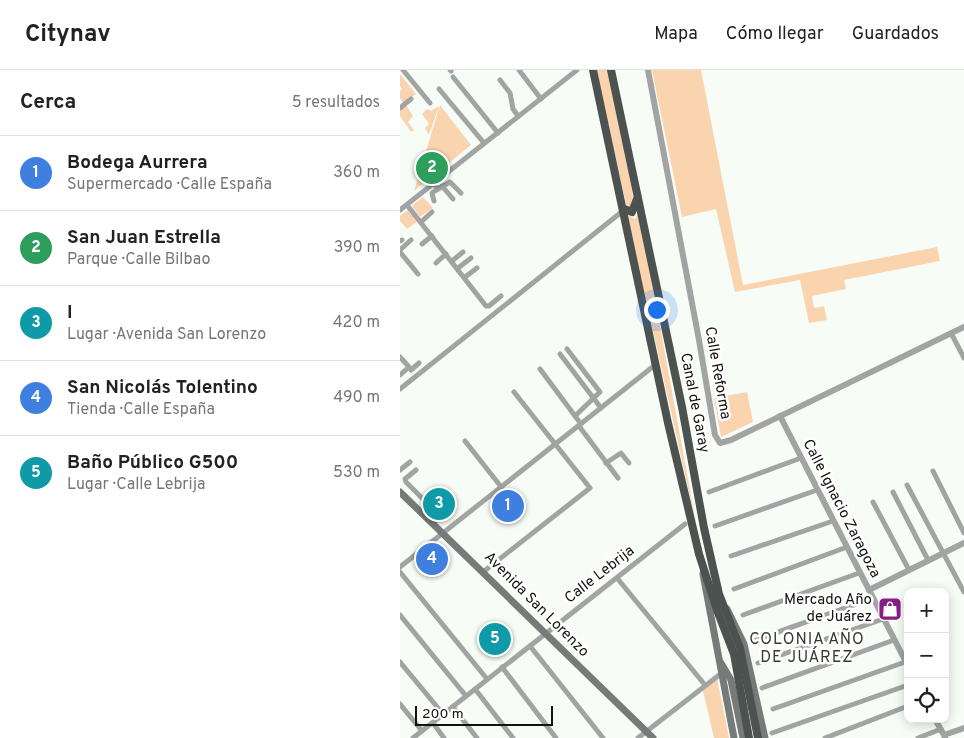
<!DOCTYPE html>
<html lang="es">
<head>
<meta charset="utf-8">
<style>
  body { margin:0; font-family:Overpass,sans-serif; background:#f6f6f6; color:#222 }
  .controls { position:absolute; right:15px; bottom:15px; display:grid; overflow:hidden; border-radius:10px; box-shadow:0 2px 12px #0003 }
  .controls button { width:45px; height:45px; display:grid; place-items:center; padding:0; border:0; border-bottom:1px solid #e0e0e0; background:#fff; color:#222; font:25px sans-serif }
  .scale { position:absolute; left:15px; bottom:12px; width:138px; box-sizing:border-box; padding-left:5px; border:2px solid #121311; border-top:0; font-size:14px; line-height:18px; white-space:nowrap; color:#121311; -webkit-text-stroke:4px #fff; paint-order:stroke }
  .you { position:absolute; left:256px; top:239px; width:18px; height:18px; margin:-12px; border:4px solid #fff; border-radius:50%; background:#1a73e8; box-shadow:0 0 0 8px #1a73e833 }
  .badge { display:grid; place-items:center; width:32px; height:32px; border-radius:50%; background:#871e85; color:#fff; font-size:16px; font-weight:700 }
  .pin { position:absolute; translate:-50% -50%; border:2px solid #fff; box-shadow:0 1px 5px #0006 }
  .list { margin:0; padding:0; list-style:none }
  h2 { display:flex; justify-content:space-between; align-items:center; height:65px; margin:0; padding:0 20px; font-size:21px }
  h2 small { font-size:16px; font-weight:400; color:#767676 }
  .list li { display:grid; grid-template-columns:32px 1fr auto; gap:15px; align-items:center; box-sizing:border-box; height:75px; padding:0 20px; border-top:1px solid #e0e0e0 }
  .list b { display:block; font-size:19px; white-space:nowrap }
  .list p { margin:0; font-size:16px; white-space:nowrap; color:#767676 }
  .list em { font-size:16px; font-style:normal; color:#767676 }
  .icon { flex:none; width:28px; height:28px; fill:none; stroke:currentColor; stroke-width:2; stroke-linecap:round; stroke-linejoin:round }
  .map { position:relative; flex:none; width:564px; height:668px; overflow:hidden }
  header { display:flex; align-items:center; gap:30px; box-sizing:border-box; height:70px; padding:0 25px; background:#fff; border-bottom:1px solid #e0e0e0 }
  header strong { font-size:24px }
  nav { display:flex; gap:28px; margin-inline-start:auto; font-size:18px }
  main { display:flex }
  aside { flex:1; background:#fff }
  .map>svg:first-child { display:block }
</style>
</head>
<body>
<header>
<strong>Citynav</strong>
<nav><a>Mapa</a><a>Cómo llegar</a><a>Guardados</a></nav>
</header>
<main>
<aside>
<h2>Cerca<small>5 resultados</small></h2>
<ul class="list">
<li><span class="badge" style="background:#3f7fe0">1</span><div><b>Bodega Aurrera</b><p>Supermercado · Calle España</p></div><em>360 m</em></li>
<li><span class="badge" style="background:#2e9e5b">2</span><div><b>San Juan Estrella</b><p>Parque · Calle Bilbao</p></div><em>390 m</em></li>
<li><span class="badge" style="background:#0f9aa8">3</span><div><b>I</b><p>Lugar · Avenida San Lorenzo</p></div><em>420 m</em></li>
<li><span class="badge" style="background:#3f7fe0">4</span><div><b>San Nicolás Tolentino</b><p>Tienda · Calle España</p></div><em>490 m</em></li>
<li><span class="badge" style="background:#0f9aa8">5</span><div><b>Baño Público G500</b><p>Lugar · Calle Lebrija</p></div><em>530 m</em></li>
</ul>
</aside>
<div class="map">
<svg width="564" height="668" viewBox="0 0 564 668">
  <rect width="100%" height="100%" fill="#f8fcf6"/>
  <!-- green -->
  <g fill="#f9d4ae">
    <path d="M196,0H208L229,96L234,137L227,138Z"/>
    <path d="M252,0H301L343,215L537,177L540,191L444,210L446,219L412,226L414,238L424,236L427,250L409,253L400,210L335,222L316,139L282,147Z"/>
    <path d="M0,4L16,24L3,33L0,28V21L2,19L0,16Z"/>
    <path d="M6,35L13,46L8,52L14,60L11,62L0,46V40Z"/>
    <path d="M40,35L71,75L14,121Z"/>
    <path d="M39,36L29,65L25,58L29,54L22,44L27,39L31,41Z"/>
    <path d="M23,127L33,138L20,147L12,136Z"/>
    <path d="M8,140L17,152L7,159L0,151V146Z"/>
    <path d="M239,142L297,458L227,144L235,149Z"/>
    <path d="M347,322L353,352L321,367L314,328Z"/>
    <path d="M317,608L329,668H314L303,621Z"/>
  </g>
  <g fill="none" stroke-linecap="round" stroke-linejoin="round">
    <!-- minor -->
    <g stroke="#a1a4a3" stroke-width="5">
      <path d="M3,0L30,33"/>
      <path d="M50,0L51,1"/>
      <path d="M119,0L141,29"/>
      <path d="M53,7L98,63"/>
      <path d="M100,10L110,23L113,39L118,46"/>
      <path d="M39,19L84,73"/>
      <path d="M0,38L11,29"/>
      <path d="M34,114L38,119L50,112L61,123"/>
      <path d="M42,116L53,129"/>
      <path d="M34,131L32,123L38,119"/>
      <path d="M7,135L86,236H89L101,226"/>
      <path d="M0,140L177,0"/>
      <path d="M21,152L32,142"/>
      <path d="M0,171L2,170"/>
      <path d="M22,174L32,166"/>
      <path d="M0,180L11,170"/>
      <path d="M0,182L18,204"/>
      <path d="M52,191L63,182"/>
      <path d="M36,193L46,184"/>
      <path d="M58,198L71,188"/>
      <path d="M65,207L77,198"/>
      <path d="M551,263L564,288"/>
      <path d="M167,279L200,322L175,346"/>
      <path d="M160,284L201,338"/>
      <path d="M0,287L9,297L0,305"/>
      <path d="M140,299L181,354"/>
      <path d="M11,300L19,293"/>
      <path d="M0,319L224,140"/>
      <path d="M179,356L218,408"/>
      <path d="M65,371L102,418"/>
      <path d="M206,393L221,383L229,393"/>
      <path d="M0,400L10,392"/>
      <path d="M16,400L5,409L6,412L40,446"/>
      <path d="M533,401L564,463"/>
      <path d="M507,415L564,522"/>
      <path d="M309,422L401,388"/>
      <path d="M493,422L528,490"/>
      <path d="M473,432L509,500"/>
      <path d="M32,453L50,441"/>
      <path d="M315,456L417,420"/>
      <path d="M331,486L433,451"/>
      <path d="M0,497L255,295"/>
      <path d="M0,502L87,609"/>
      <path d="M83,502L190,418L114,322"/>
      <path d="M217,508L305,615"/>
      <path d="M334,519L447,477"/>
      <path d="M0,545L66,626"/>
      <path d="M343,545L459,503"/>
      <path d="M353,571L473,528"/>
      <path d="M130,576L203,668"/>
      <path d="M0,592L43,644"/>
      <path d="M358,593L483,549"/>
      <path d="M102,597L156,668"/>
      <path d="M362,618L494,570"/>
      <path d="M75,619L113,668"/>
      <path d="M0,634L22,661"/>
      <path d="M53,637L77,668"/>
      <path d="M373,639L505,592"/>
      <path d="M33,653L44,668"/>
      <path d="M372,663L508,615"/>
      <path d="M13,668L285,454"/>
      <path d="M238,668L323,602"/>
      <path d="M425,668L508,636"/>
      <path d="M518,668L541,659"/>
    </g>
    <!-- tertiary -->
    <g stroke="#a1a4a3" stroke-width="6">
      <path d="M248,0L299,270L315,365L320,373L331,370L564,257"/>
      <path d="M380,346L508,596"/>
      <path d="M469,520L564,473"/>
      <path d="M535,649L545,667"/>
      <path d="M544,665L564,658"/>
    </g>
    <!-- secondary -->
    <g stroke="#767b79" stroke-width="7">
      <path d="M0,422L253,668"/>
      <path d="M303,504L334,668"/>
      <path d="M327,539L344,574L365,668"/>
      <path d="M321,593L331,610L343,668"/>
    </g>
    <!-- trunk -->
    <g stroke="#4c524f" stroke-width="8">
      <path d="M193,0L268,353L299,484L317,540L334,584L349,668"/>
      <path d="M211,0L282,337L304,458L319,524L340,578L358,668"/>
      <path d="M224,139L232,142L237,129"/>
    </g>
  </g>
  <!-- icons -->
  <defs>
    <g id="shop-square" transform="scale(1.25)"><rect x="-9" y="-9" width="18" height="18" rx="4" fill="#871e85" stroke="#fff"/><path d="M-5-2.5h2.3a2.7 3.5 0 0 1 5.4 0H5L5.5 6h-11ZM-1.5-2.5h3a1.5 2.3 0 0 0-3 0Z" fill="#fff"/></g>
  </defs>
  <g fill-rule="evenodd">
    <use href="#shop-square" x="490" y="539"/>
  </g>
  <g text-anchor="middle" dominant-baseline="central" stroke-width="5" stroke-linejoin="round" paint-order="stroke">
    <!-- street labels -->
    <g font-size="15" fill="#121311" stroke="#fff">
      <text transform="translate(317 303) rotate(80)">Calle Reforma</text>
      <text transform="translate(294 333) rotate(79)">Canal de Garay</text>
      <text transform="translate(441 439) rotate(63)">Calle Ignacio Zaragoza</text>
      <text transform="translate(200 505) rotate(-38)">Calle Lebrija</text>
      <text transform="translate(136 535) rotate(45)">Avenida San Lorenzo</text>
    </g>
    <!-- poi labels -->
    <g font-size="15" fill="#121311" stroke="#fff" text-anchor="end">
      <text x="472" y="530">Mercado Año<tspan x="472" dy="17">de Juárez</tspan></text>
    </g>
    <!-- neighbourhood labels -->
    <g font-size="16" letter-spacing="1" fill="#363934" stroke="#fff">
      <text x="407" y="570">COLONIA AÑO<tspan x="407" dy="18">DE JUÁREZ</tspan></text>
    </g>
  </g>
</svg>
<div class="controls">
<button>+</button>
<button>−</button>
<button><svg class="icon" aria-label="locate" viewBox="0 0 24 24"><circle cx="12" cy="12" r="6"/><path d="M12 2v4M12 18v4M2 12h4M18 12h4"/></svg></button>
</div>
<div class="scale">200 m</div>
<div class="you"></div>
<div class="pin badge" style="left:108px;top:436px;background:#3f7fe0">1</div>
<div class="pin badge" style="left:32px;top:98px;background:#2e9e5b">2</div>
<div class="pin badge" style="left:39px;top:434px;background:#0f9aa8">3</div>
<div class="pin badge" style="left:32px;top:489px;background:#3f7fe0">4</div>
<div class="pin badge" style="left:95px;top:569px;background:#0f9aa8">5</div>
</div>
</main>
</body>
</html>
